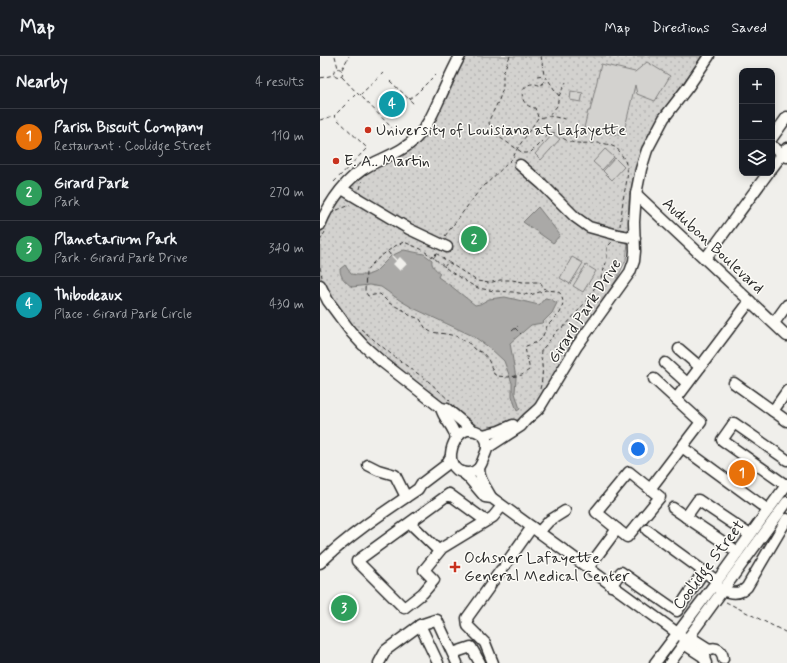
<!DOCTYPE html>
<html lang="en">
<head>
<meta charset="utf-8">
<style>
  body { margin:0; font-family:Mynerve,sans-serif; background:#242831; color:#f1f3f6 }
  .controls { position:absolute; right:12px; top:12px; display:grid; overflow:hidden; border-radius:8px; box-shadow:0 2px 10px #0003 }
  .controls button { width:36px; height:36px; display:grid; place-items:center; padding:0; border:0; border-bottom:1px solid #363941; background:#171b24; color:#f1f3f6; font:20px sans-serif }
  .you { position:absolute; left:318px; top:393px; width:14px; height:14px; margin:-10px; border:3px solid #fff; border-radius:50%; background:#1a73e8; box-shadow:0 0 0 6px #1a73e833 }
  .badge { display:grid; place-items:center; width:26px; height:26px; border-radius:50%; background:#2563eb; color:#fff; font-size:13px; font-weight:700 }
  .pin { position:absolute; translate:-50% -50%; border:2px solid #fff; box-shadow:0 1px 4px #0006 }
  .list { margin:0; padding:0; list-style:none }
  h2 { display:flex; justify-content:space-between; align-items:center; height:52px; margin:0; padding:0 16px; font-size:17px }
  h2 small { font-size:13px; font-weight:400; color:#9ea1a6 }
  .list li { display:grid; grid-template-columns:26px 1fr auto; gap:12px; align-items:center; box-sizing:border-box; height:56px; padding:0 16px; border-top:1px solid #363941 }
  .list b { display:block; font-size:15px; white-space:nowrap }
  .list p { margin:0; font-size:13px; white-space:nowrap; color:#9ea1a6 }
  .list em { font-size:13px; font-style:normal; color:#9ea1a6 }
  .icon { flex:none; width:22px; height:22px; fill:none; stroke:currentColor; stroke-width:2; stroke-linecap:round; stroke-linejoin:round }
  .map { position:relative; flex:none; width:467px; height:607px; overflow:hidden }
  header { display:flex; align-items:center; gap:24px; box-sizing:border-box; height:56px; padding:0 20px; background:#171b24; border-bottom:1px solid #363941 }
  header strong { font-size:19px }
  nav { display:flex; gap:22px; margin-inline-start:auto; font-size:14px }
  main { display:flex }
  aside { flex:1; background:#171b24 }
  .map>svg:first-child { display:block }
</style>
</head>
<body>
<header>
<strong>Map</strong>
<nav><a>Map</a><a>Directions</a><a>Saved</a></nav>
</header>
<main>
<aside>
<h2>Nearby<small>4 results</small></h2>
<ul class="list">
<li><span class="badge" style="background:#e8710a">1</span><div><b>Parish Biscuit Company</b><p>Restaurant · Coolidge Street</p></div><em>110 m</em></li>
<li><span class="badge" style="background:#2e9e5b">2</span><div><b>Girard Park</b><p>Park</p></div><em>270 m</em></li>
<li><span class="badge" style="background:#2e9e5b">3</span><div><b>Planetarium Park</b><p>Park · Girard Park Drive</p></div><em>340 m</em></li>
<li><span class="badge" style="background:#0f9aa8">4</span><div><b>Thibodeaux</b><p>Place · Girard Park Circle</p></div><em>430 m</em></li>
</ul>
</aside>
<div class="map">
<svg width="467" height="607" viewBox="0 0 467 607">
  <defs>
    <pattern id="grass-dots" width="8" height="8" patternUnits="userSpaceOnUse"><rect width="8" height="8" fill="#d3d2cf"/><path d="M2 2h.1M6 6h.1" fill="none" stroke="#b5b4b2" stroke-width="1.8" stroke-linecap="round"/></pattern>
  </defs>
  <rect width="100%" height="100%" fill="#f0efeb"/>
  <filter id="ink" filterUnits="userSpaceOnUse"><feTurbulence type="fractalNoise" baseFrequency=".025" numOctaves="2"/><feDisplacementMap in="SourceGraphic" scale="8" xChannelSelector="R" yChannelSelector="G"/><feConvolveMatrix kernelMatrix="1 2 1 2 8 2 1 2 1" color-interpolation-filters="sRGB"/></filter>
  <g filter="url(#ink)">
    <!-- grass -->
    <path fill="url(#grass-dots)" stroke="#7f7e7d" d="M144,0H383L344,53L331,74L320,96L314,118L309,145L308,187L306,204L297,223L258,280L221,342L212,353L203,361L193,366L172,373H165L157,371L150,367L50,291L34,273L6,234L0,220V179L6,166L16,147L27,132L37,123L48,115L59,109L72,104L86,96Z"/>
    <!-- garden -->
    <g fill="#d3d2cf" stroke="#7f7e7d">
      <path d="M327,6L350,20L335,45L317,38L315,29L303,80L274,74V75L264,72L268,55H270L281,8L315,16Z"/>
      <path d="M251,35L263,37L261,46L250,44Z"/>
      <path d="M233,78L240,83L221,104L215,98Z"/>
      <path d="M285,93L294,101L282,114L273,106Z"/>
      <path d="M295,102L304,111L292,124L283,115Z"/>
      <path d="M252,201L263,207L250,228L240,222Z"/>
      <path d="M266,209L276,215L263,236L253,230Z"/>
    </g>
    <!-- water -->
    <g fill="#aaa9a7" stroke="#777775">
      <path d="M218,151L240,179L233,187L203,166Z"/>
      <path d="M84,194L104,198L112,204C111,210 115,213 120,217L118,221L131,230L155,249L160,248L169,243L185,241L219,249L225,242L230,243L237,247L232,257L222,267L211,269L190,287L196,322L195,337L200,353L197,355L192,340V327L184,305L170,292L153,280L93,252L81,245L61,231L49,229L32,231C26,226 20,222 20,213L25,209L31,218L37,219H48L55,216L71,200Z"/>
    </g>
    <!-- pier -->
    <path fill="#f0efeb" d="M72,199L77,204L80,201L87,208L80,215L73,208L76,205L71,200Z"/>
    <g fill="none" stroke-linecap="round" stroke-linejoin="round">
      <!-- minor casing -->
      <g stroke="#2b2b2b" stroke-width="13">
        <g id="minor">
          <path d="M452,82L467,61"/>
          <path d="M452,90L467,101"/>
          <path d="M200,109L222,128L255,161L269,171L298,179L315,182"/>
          <path d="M452,112L467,92"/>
          <path d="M22,133L89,173L127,191"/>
          <path d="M316,138L467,280"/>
          <path d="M0,169C10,145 27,121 50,109C67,100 84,95 97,81C107,71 113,57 119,44C126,29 132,15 140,0"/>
          <path d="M385,203L448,117"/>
          <path d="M0,229L8,245L14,253L31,276L43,289L61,305L121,352L127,353L152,374"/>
          <path d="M454,267L467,249"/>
          <path d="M359,293L380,311"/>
          <path d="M345,307L367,327"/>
          <path d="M414,327L467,365"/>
          <path d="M356,343L430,245"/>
          <path d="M121,352C124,365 134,369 136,383"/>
          <path d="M453,355L467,335"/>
          <path d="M147,374C157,373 169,380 167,392C167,395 165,398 164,401C163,404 161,409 159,412C156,415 151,417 148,417C122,417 129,380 147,374Z"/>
          <path d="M163,379L179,375L193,369"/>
          <path d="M362,391L448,454"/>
          <path d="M167,392L201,370C206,362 214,358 220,351L257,290L310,216L314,205L315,195L314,166L316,138L321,113L327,94L344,62L368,31L389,0"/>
          <path d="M467,404L414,367L402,384L467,430"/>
          <path d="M48,409L58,414L75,419L86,441"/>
          <path d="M159,412C159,424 166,431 171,441"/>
          <path d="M142,416L148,421L165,441L172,442L367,584"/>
          <path d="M309,416L340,441L307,481L276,456Z"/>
          <path d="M330,433L381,366L334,323"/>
          <path d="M353,452L366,461"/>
          <path d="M166,465L129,438L37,505L84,552L103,537L114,524L104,514L122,492L173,461L182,450"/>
          <path d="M90,467L119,495"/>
          <path d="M327,474L397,525"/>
          <path d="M219,476L229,465L245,455"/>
          <path d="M418,496L366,461L378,444L430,479"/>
          <path d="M0,507C29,479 64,456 98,433L101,428L126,409L130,402"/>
          <path d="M185,509L212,471"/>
          <path d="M268,512L297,473"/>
          <path d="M173,525L181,514"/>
          <path d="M170,530L147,562L148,570L165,587L173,607"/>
          <path d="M291,530L301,516L357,555L384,515"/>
          <path d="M398,532C404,535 415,539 422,535C424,534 425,533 427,531L467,463"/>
          <path d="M100,569L115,564H117L137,607"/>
          <path d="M370,581L389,593"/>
          <path d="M364,588L384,601"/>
          <path d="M133,597L151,591L160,607"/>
          <path d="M59,607L66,594L100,569L118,607"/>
          <path d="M335,607L397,525L467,428"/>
          <path d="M350,607L467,446"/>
          <path d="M386,607C378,592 402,585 403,603"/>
        </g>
      </g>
      <!-- path -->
      <g stroke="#2b2b2b" stroke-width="1" stroke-dasharray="4 3" stroke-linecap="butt">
        <path d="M15,0L18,12"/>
        <path d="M190,0L185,12L183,18V32L179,44L170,62L169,67L173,77L203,97H207L211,96L230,77C237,75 240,81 246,84C249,86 254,87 258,87C269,88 282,85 292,90C296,91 299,94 301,98C313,115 305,127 303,145C302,153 301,162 300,170"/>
        <path d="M221,0L224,19"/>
        <circle cx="18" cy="17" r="4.5"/>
        <path d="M22,13L29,0"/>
        <path d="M63,17L40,39L72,72"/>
        <path d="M217,20L224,19"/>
        <path d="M22,21L39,39"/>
        <path d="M0,22L14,19"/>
        <path d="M70,25L94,48"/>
        <path d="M239,40L246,26"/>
        <path d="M89,43L97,37L116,18"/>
        <path d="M218,61L215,52C194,49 201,20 221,30L226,21C231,27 234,34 239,40L237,50L229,60"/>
        <path d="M0,64L13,60"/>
        <path d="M14,126L47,92L14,60L37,37"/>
        <path d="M40,133L42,125"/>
        <path d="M17,154L28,150L30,148"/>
        <path d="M125,180L158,136L193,102L197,93L218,62L229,60L246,63"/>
        <path d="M0,185L5,176"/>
        <path d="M68,196L71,200"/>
        <path d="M116,197L128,206"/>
        <path d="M114,202L101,193L84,186L75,190L61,200L52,208L46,216L45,235L48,240L60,238L69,247L85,255L89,259L100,263L106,273L111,276L126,278L136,280L150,288L154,293L163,297L168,303L174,318L177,320L188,321L197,320L202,319L209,314V310L205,292L206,290L218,286L222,282L227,270L240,257L242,252L243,246L242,241L240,237L236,235L226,234L210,239L193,236L174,235L158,232L152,229L131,216L114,202L117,195"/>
        <path d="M0,211L2,221"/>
        <path d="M124,211L128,206L157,225L169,227L180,224H192L203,226H220L225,233"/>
        <path d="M195,272L201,278"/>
        <path d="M41,273L77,303L107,324L130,345"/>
        <path d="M192,275L198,270"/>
        <path d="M220,333C222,325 223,317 222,309C222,304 220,300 221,295L237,275L246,269L264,248L281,222L287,204V191L292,186"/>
        <path d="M406,546L467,577"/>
      </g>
      <!-- minor -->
      <use href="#minor" stroke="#fdfcf7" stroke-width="10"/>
    </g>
  </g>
  <!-- markers -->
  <g fill="#c8321e" stroke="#fdfcf7" stroke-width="1.5">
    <circle cx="48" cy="74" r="4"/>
    <circle cx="16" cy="105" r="4"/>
    <path d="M133 505h4v4h4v4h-4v4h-4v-4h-4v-4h4z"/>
  </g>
  <g text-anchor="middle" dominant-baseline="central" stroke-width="3" stroke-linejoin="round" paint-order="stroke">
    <!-- poi labels -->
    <g font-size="16" fill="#2b2b2b" stroke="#fdfcf7" text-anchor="start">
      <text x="56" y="74">University of Louisiana at Lafayette</text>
      <text x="24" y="105">E. A.. Martin</text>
      <text x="144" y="502">Ochsner Lafayette<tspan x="144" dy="18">General Medical Center</tspan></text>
    </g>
    <!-- street labels -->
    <g font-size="16" fill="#2b2b2b" stroke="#fdfcf7">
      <text transform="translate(393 190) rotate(43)">Audubon Boulevard</text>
      <text transform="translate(265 255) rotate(-57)">Girard Park Drive</text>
      <text transform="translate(389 509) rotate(-53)">Coolidge Street</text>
    </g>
  </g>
</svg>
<div class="controls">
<button>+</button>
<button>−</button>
<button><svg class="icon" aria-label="layers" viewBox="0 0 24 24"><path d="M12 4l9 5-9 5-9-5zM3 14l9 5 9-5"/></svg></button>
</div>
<div class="you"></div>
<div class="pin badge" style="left:422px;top:417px;background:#e8710a">1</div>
<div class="pin badge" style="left:154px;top:183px;background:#2e9e5b">2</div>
<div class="pin badge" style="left:24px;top:552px;background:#2e9e5b">3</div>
<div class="pin badge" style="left:72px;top:48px;background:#0f9aa8">4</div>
</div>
</main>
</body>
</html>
